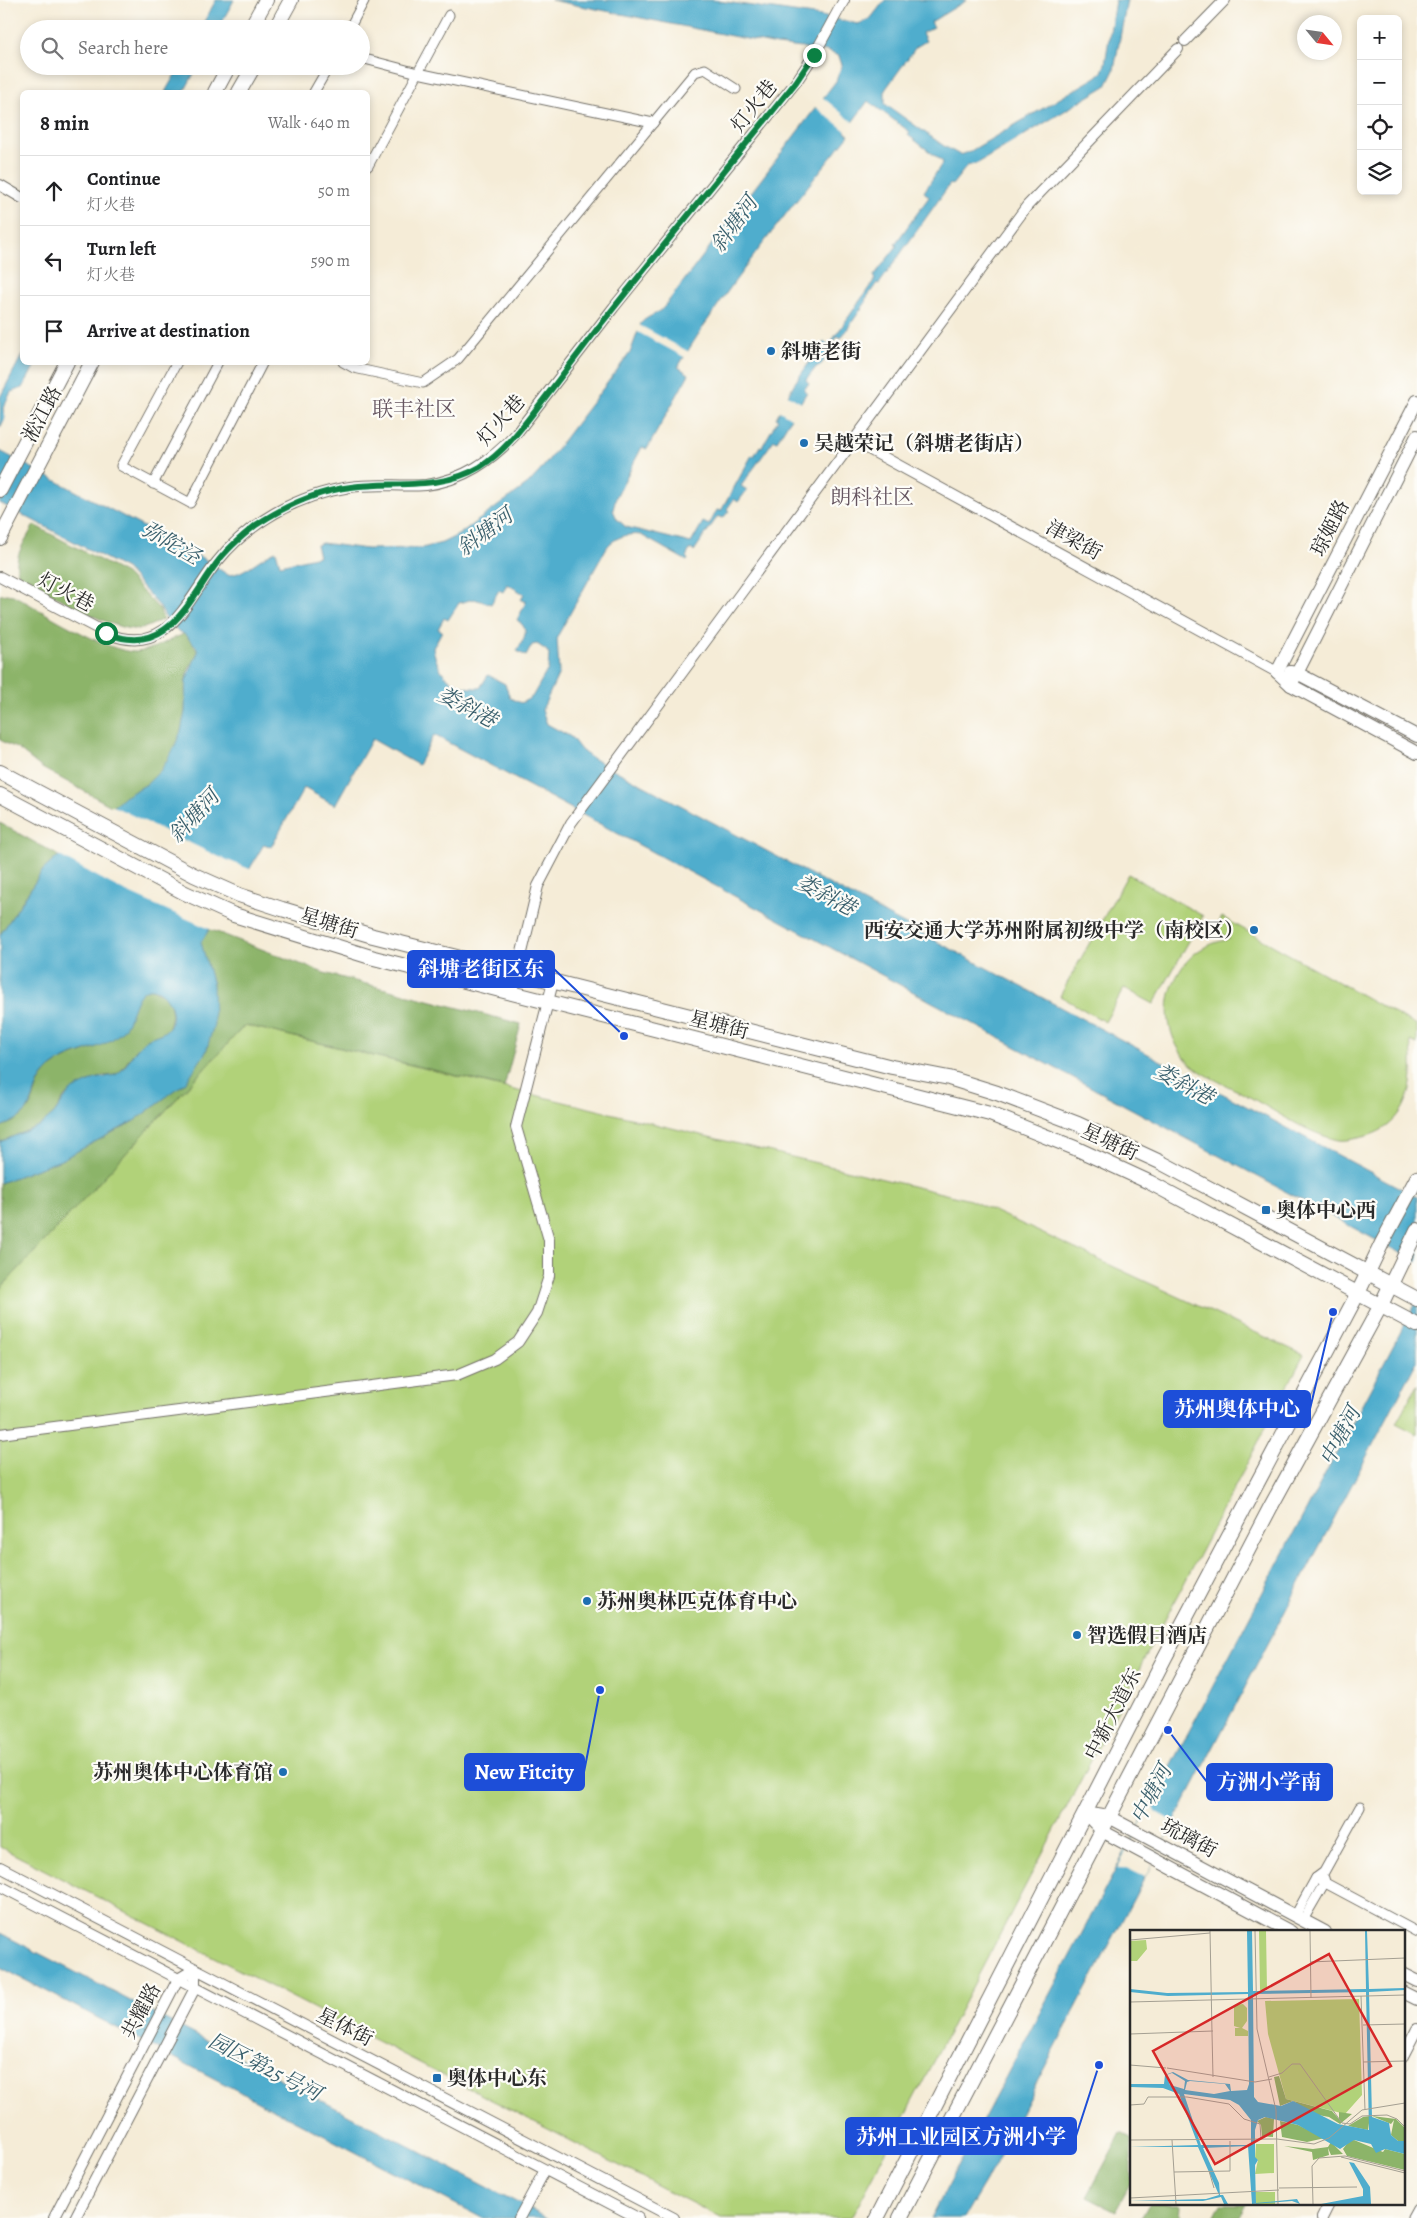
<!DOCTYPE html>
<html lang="en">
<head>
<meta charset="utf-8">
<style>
  body { margin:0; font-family:Alegreya,"Noto Serif SC",serif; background:#f2f2f2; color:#202124 }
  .controls { position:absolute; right:15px; top:15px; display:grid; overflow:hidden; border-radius:8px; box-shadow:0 2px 8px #0003 }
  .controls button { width:45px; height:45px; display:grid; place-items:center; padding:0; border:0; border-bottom:1px solid #e0e0e0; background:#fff; color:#202124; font:25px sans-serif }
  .compass { position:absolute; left:1297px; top:15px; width:45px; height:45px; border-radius:50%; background:#fff; box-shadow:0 2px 8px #0003; rotate:119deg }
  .stop { position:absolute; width:15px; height:15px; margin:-11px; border:4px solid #0b8043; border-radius:50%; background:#fff }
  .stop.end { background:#0b8043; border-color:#fff; box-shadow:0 1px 5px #0008 }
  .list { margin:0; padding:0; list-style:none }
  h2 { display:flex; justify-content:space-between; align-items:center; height:65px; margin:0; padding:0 20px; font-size:21px }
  h2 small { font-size:16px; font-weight:400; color:#757577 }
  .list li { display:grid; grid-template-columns:32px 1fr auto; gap:15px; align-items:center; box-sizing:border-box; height:70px; padding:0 20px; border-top:1px solid #e0e0e0 }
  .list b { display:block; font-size:19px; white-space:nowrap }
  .list p { margin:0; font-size:16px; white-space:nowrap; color:#757577 }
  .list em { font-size:16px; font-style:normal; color:#757577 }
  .icon { flex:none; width:28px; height:28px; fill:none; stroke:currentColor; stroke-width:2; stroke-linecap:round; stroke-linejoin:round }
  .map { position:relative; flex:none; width:1417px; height:2218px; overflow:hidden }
  .search { position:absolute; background:#fff; box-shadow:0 2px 8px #0003; left:20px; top:20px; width:350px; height:55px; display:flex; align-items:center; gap:12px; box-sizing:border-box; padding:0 18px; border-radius:28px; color:#757577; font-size:19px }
  .panel { position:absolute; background:#fff; box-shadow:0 2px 8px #0003; left:20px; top:90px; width:350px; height:275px; border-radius:8px }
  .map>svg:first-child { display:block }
</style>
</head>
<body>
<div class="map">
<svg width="1417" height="2218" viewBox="0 0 1417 2218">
  <rect width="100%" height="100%" fill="#fdfcf7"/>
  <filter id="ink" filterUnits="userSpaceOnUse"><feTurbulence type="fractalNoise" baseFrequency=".02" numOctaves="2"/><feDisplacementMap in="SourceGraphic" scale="10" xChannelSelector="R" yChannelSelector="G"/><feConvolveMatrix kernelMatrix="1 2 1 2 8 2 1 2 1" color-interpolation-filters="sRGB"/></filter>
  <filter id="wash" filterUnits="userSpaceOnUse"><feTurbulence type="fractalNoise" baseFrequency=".0096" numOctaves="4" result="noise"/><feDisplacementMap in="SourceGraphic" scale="20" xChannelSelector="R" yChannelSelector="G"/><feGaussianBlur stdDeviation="1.12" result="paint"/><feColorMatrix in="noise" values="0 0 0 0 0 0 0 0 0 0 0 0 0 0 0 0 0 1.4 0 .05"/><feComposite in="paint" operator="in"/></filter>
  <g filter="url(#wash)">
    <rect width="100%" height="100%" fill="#f5ecd7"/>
    <!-- green -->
    <g fill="#b1d279" stroke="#6e7e52">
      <path d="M1128,874L1203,916L1154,1004L1124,988L1105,1022L1060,996Z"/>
      <path d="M1222,917L1417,1026V1044L1410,1041C1417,1081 1410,1126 1363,1137C1354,1139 1343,1142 1334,1139C1303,1131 1274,1110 1246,1095C1229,1086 1196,1073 1185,1058C1167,1036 1163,1004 1175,980C1187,955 1203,944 1230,939L1215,930Z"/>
      <path d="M245,1025L970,1200L1304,1355L851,2218H721L0,1847V1289Z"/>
      <path d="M1417,1385V1434L1396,1423Z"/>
    </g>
    <!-- forest -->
    <g fill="#8cb469" stroke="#5c704a">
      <path d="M34,525L126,574L160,610L163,619C155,623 148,628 138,629C112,632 46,590 20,577C10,560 26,540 34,525Z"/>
      <path d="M6,594L13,595C41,610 108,653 136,652C151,651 169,640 184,634C210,660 190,654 186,679C184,689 186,700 185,710C183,734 172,762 154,778C141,790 126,796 113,807L42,768L18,749L0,740V595Z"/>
      <path d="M0,823L59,856L43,870L0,935Z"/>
      <path d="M209,929L324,973L521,1024L504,1087L245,1025L0,1289V1183L61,1160L134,1121L186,1082L213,985L200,942Z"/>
      <path d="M151,988L165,996L170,1003L172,1015L169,1027L163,1033L149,1038L137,1048L120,1072L115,1075L102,1076L65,1096L54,1114L41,1125L0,1142V1127C44,1113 27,1088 50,1068C71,1051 103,1051 122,1031C133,1019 132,991 151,988Z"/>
      <path d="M1121,2133L1131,2138V2182L1115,2211L1087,2197Z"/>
      <path d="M1149,2204H1180L1179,2218H1141Z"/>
      <path d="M1221,2204H1246L1239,2218H1214Z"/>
    </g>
    <!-- water -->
    <g fill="#4fadcd" stroke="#3d6c7c" fill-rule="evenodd">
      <path d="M216,0H234L218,29H200Z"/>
      <path d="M551,0H712L821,16L858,24L870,19L885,0H967L931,22L934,27L922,33L926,41L916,47L885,90V104L944,146L960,155L969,152L1096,77L1102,72L1105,64L1115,0H1127L1114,70L1106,86L978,163L967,166L952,185L950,184L879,284L877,283L865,300L866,302L841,338L838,336L832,345L834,347L819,367L817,366L806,380L809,383L804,390L807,392L777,441L774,440L741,486L747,490L738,502L734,499L727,509L729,511L723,518L718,516L694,551L690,549L686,557L688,559L687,561L641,535C628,533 615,537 607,547L557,637L559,673L542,710L547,724L571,737L581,750L590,757L1417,1197V1262L434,735L418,765L372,739L335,805L304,788L271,847L264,844L249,870L201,942L213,985L214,1024L206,1052L186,1082L134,1121L61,1160L0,1183V1142L41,1125L54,1114L70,1091L95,1079L115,1075L120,1072C129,1063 133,1051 143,1042C150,1035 163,1036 169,1027C183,1006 150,969 136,1002C132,1011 129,1023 123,1030C104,1052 70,1050 49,1069C26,1090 43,1113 0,1127V935L43,870L124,797L147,784L161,770L173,750L181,731L185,712L186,680L198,652L196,646L184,634L178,631L165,617L160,607L126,569L0,503V451L206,560L228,575C244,575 260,557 276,551L280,565L319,556L316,545L322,543L367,549L422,548L442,543L458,535L528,484L540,471L630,353L641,323C647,316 657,315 664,307L836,81L842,65L839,56L827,51L777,45ZM868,101L910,132L908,135L943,162L924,192L929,197L895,244L897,246L873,277L875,279L829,345L824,342L794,384L776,418L778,419L762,447L760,446L754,456L752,455L721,511L717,510L709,525L703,522L691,543L626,527L617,519L613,510L616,497L642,447L647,449L689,374L678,367C727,285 789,210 849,135L845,132ZM507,584L524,594L521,600L526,602L517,620C531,630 524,638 517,651L526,656L532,645L537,644L546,650L549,654L548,669L532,697L521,703L510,698L505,684L488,675L480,688C452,689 438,674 433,648L442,631L438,629L444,618L448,620L459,603L474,599L491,604L499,590L503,592Z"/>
      <path d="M180,66H198L184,92H165Z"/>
      <path d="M22,355V362L36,363L23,388L11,392L3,408L5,418L0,428V397Z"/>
      <path d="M1417,1301V1361L1037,2082L995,2166L964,2218H931Z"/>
      <path d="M0,1933L547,2218H482L0,1967Z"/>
    </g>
    <!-- pier -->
    <g fill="#f5ecd7">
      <path d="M821,96L854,123L848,132L851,135L814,106Z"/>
      <path d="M639,325L689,352L686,358L636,331Z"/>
      <path d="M786,394L803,404L794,420L778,410Z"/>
      <path d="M111,805L217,856L252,870L212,930L122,890L56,854Z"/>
      <path d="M1152,1802L1156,1812L1174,1822L1145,1877L1126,1868L1117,1869Z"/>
    </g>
  </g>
  <g filter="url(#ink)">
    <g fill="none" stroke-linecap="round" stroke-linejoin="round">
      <!-- minor casing -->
      <g stroke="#726f67" stroke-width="11">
        <g id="minor">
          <path d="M349,29L364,1"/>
          <path d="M361,58L418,73L653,123"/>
          <path d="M314,92L329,66"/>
          <path d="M368,166L449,15"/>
          <path d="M177,362L121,466L190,503L263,362"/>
          <path d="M343,362L354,368L423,383L458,359L695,72L705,69L736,89"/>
          <path d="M153,484L218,362"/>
          <path d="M1316,1878L1417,1932"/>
          <path d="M1295,1916L1316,1878L1324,1872L1360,1807"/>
          <path d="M1303,1920L1325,1882L1324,1878"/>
          <path d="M1412,2218L1417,2209"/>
        </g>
      </g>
      <!-- tertiary casing -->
      <g stroke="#726f67" stroke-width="12">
        <g id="tertiary">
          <path d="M1185,41L1225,0"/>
          <path d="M0,185L22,198"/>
          <path d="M854,441L1277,672"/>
          <path d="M0,577L106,633C168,659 186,601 217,562C232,543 254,525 275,513C298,500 324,491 350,487C375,483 400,487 426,485C463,480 491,461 516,434L614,307L796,82L814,55L844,0"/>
          <path d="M512,994L538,886L571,823L1027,206L1178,49"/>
          <path d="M0,1434L457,1375L495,1359L518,1342L537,1313L549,1276V1240L516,1127L553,982"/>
          <path d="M0,1867L674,2218"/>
          <path d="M0,1886L638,2218"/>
          <path d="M1403,2056L1417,2029"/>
          <path d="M54,2218L178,1979L195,1969"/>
          <path d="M75,2218L195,1988V1969"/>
          <path d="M519,2218L545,2170"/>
          <path d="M1322,2218L1329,2204"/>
        </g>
      </g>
      <!-- secondary casing -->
      <g stroke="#726f67" stroke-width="14">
        <g id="secondary">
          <path d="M1277,672L1417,401"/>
          <path d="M1277,672L1291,685L1417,753"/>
          <path d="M1290,672L1297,673L1417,736"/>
          <path d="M1291,685L1417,436"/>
          <path d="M1085,1813L1109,1817L1325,1932"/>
          <path d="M1085,1813L1102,1831L1291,1932"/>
          <path d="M1403,1974L1417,1981"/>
          <path d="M1403,1992L1417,1999"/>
        </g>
      </g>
      <!-- primary casing -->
      <g stroke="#726f67" stroke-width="16">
        <g id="primary">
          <path d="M250,29L266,0"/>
          <path d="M275,29L291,0"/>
          <path d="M215,92L229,66"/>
          <path d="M239,92L254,66"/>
          <path d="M0,490L67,362"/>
          <path d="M0,538L92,362"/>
          <path d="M0,772L194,875L239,895L282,909L373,936L892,1067L949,1078L997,1093L1078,1124L1160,1162L1417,1299"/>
          <path d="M0,795L185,893L234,915L374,958L990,1114L1075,1148L1149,1182L1417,1325"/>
          <path d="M877,2218L1165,1657L1358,1293L1382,1243L1417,1178"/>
          <path d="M900,2218L1270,1508L1381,1305L1417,1230"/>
        </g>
      </g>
      <!-- minor -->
      <use href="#minor" stroke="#fff" stroke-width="9"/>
      <!-- tertiary -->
      <use href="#tertiary" stroke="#fff" stroke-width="10"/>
      <!-- secondary -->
      <use href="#secondary" stroke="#fff" stroke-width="12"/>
      <!-- primary -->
      <use href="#primary" stroke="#fff" stroke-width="14"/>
    </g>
  </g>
  <g fill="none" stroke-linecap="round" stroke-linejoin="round" filter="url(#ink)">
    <!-- route -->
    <path stroke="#0b8043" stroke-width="6" d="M106,633C166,658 187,604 216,564C226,550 242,536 256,525C285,506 317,491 351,487C395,481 439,491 480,467C507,450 525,423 544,399C563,374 582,349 601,324C665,243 731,163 796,82L814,55"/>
  </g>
  <!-- markers -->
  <g fill="#1f6fb2" stroke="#fdfcf7" stroke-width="2">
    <circle cx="771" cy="351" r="5"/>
    <circle cx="804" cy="443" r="5"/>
    <circle cx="1254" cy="930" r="5"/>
    <rect x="1261" y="1205" width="10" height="10" rx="2.5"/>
    <circle cx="587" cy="1601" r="5"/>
    <circle cx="1077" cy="1635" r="5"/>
    <circle cx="283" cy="1772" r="5"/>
    <rect x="432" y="2073" width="10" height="10" rx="2.5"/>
  </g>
  <g text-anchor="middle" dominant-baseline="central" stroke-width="4.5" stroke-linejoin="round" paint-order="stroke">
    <!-- street labels -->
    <g font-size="20" fill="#2b2b2b" stroke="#fdfcf7">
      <text transform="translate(754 106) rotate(-51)">灯火巷</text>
      <text transform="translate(42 414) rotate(-62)">淞江路</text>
      <text transform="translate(501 420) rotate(-48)">灯火巷</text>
      <text transform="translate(1330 528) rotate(-63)">琼姬路</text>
      <text transform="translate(1074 540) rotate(29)">津梁街</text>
      <text transform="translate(66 592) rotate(28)">灯火巷</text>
      <text transform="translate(329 923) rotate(17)">星塘街</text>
      <text transform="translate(719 1025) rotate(14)">星塘街</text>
      <text transform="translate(1110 1142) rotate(25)">星塘街</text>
      <text transform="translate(1113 1714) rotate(-63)">中新大道东</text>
      <text transform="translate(1189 1838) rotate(28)">琉璃街</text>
      <text transform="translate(141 2011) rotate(-62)">共耀路</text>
      <text transform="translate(345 2027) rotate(27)">星体街</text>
    </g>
    <!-- poi labels -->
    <g font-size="20" font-weight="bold" fill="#2b2b2b" stroke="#fdfcf7" text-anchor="start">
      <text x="781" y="351">斜塘老街</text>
      <text x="814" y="443">吴越荣记（斜塘老街店）</text>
      <text x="1244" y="930" text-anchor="end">西安交通大学苏州附属初级中学（南校区）</text>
      <text x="1276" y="1210">奥体中心西</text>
      <text x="597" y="1601">苏州奥林匹克体育中心</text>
      <text x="1087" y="1635">智选假日酒店</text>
      <text x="273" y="1772" text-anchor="end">苏州奥体中心体育馆</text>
      <text x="447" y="2078">奥体中心东</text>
    </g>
    <!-- water labels -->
    <g font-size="21" font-style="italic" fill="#395f6c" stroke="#fdfcf7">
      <text transform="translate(734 224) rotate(-54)">斜塘河</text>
      <text transform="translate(485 532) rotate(-37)">斜塘河</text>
      <text transform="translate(171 543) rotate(30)">弥陀泾</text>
      <text transform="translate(467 707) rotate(28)">娄斜港</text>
      <text transform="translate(194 816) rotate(-48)">斜塘河</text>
      <text transform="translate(826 895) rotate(28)">娄斜港</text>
      <text transform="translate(1184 1084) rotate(28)">娄斜港</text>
      <text transform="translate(1340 1436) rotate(-62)">中塘河</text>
      <text transform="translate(1151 1794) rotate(-62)">中塘河</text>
      <text transform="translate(265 2067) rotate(27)">园区第25号河</text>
    </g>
    <!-- neighbourhood labels -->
    <g font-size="21" fill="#665661" stroke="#fdfcf7">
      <text x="414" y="409">联丰社区</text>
      <text x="872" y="497">朗科社区</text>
    </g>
  </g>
  <!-- overview -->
  <g transform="translate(1130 1930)">
    <rect width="275" height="275" fill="#f5ecd7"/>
    <path d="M129,1H136L137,60H130ZM16,10L17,19L7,31H0V11ZM229,69L232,165L215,184L156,169L138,104L135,71ZM113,74L117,78V91L112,98L118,101V106H105V98H110L104,96V75ZM126,214H144V243L125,244L128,230L125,229ZM125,262H145V274H126Z" fill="#b1d279"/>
    <path d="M149,146L156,169L202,181L209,189V182L222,184L210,194L199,187L183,184L163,171L150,176L144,147ZM240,186L238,200L218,196L233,187ZM242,186L266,189L275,198V211H268L261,205L264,190L261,194ZM136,187L144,189L143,207L132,206L131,195L127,191ZM150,191L168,195L195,208L177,212L152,207ZM224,210L253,222L255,219L275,224V240L217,226L213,219L219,211ZM201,212L213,224L201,225L198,218L199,225L183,230L182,222L154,216L183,219L198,217Z" fill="#8cb469"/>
    <path d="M117,1H122L123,61H130L236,59L235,1H237L239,59L275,58V60L239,62L242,187L259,193L261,205L268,211H275V224L255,219L246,223L241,214L224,210L210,219L168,195L135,187L128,190L125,200V227L128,230L125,235L126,273L167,269L170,274L162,271L122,274L118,216L73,218L89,253L90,265H93L98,274H94L91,267L73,271H0L76,269L89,265L68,217H0L68,215L49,164L33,158L0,157V154H34L35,145L43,142L58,150L100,154L101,161L117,160L119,154L118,64L38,66L0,62V59L37,63L118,62ZM236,62L239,200L208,194L163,171L151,176L128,172L124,167L123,64ZM42,143L55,151L54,159L40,155L36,145ZM60,151L95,154L100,161L84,164L55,160L57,152ZM54,164L100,170L109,175L121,190V215H71ZM219,232L224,233L240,257L241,274H191L233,266V259Z" fill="#4fadcd" fill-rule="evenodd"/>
    <path fill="none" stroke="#a49f92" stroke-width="1" d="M80,1L82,103M125,1L127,99L146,180L148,274M180,1L181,68M0,10L80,3M180,32L275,28M231,66L235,180M0,72L275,65M233,95L275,94M82,103L83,147M0,104L83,101M233,132L275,131M0,135L36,138M37,138L125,152L142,149M139,147L152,143L162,134H170L212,193L220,194L232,186L257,185L267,189L275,197M0,175L14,174L18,167H57L99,174L114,189L130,194L131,208M0,210L147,209L184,214L199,208L232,180L275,173M42,210L46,274M211,227L275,243M79,241L84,258M44,242L100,241V211M149,258L227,257M0,268L149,260M183,274L182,236L189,228L215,226L275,241"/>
    <path fill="#d62828" fill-opacity="0.15" stroke="#d62828" stroke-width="2.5" d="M199,24L261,136L85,234L23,121Z"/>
    <rect width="275" height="275" fill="none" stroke="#2b2b2b" stroke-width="2.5"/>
  </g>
  <!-- callouts -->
  <path fill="none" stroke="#1d4ed8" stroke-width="2" d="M624 1036L554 969M1333 1312L1310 1409M600 1690L584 1772M1168 1730L1207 1782M1099 2065L1076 2136"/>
  <g fill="#1d4ed8" stroke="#fdfcf7" stroke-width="2">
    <circle cx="624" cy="1036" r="5"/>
    <circle cx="1333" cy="1312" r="5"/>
    <circle cx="600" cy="1690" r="5"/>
    <circle cx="1168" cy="1730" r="5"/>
    <circle cx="1099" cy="2065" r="5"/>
  </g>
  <g fill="#1d4ed8" stroke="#1d4ed8" stroke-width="2">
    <rect x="408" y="951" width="146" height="36" rx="5"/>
    <rect x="1164" y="1391" width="146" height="36" rx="5"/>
    <rect x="465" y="1754" width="119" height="36" rx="5"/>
    <rect x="1207" y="1764" width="125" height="36" rx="5"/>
    <rect x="846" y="2118" width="230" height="36" rx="5"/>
  </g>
  <g font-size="21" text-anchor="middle" font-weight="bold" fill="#fff">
    <text x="481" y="976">斜塘老街区东</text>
    <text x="1237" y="1416">苏州奥体中心</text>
    <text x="524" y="1779">New Fitcity</text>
    <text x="1269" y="1789">方洲小学南</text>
    <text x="961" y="2144">苏州工业园区方洲小学</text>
  </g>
</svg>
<div class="controls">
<button>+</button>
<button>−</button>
<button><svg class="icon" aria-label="locate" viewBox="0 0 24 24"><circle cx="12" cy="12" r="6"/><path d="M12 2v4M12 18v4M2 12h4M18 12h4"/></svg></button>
<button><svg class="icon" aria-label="layers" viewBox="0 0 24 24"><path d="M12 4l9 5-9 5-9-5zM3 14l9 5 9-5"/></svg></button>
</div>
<svg class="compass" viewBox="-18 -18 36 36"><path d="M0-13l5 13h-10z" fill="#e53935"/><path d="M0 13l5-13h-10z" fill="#757577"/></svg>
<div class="stop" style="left:106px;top:633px"></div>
<div class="stop end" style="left:814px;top:55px"></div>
<div class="search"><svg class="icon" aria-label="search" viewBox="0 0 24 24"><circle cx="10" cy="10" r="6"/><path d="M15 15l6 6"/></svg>Search here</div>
<section class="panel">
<h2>8 min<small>Walk · 640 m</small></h2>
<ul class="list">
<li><svg class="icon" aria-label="ahead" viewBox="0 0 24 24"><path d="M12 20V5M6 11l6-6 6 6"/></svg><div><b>Continue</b><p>灯火巷</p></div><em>50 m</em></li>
<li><svg class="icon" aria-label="left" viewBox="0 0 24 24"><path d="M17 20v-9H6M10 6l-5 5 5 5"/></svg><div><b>Turn left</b><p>灯火巷</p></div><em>590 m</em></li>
<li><svg class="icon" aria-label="arrive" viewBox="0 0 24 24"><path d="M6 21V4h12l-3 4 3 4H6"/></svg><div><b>Arrive at destination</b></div></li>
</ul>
</section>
</div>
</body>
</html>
